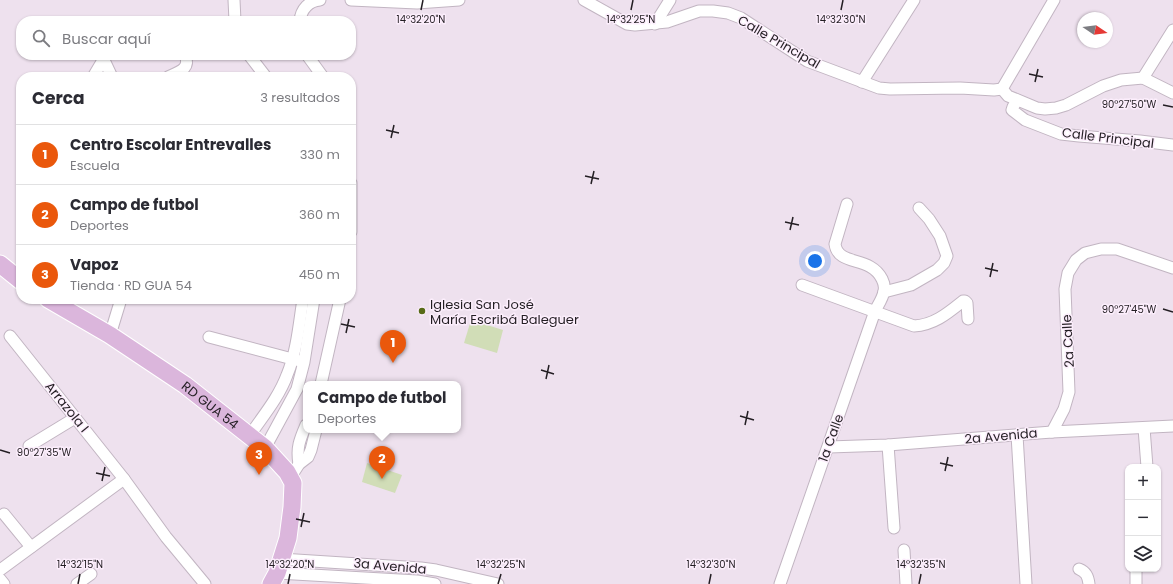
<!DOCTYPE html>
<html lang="es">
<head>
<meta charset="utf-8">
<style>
  body { margin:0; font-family:Poppins,sans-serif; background:#f2f2f3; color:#2b2b33 }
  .controls { position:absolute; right:12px; bottom:12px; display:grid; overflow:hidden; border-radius:8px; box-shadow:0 1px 3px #0004 }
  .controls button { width:36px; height:36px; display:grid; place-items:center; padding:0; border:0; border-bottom:1px solid #e1e1e2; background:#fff; color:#2b2b33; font:20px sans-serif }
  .compass { position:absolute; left:1077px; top:12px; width:36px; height:36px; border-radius:50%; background:#fff; box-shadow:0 1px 3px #0004; rotate:103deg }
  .you { position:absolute; left:815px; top:261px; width:14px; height:14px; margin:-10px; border:3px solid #fff; border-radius:50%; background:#1a73e8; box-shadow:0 0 0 6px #1a73e833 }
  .badge { display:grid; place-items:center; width:26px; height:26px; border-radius:50%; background:#ea580c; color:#fff; font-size:13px; font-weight:700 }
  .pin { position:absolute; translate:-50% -33px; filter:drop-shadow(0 1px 2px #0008) }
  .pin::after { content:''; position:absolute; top:21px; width:14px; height:12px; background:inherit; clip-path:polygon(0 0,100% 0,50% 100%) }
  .popup { position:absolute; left:303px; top:381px; width:158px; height:52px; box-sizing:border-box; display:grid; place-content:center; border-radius:8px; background:#fff; filter:drop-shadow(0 1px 3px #0005); font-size:13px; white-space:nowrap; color:#7c7c81 }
  .popup b { font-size:15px; color:#2b2b33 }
  .popup::after { content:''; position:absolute; left:50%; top:100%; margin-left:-8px; border:8px solid transparent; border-top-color:#fff }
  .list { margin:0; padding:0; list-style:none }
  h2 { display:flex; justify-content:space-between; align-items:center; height:52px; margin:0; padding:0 16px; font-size:17px }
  h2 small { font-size:13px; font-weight:400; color:#7c7c81 }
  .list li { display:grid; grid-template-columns:26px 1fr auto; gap:12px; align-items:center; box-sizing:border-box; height:60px; padding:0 16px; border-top:1px solid #e1e1e2 }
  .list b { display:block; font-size:15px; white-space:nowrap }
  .list p { margin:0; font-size:13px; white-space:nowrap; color:#7c7c81 }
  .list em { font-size:13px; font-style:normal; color:#7c7c81 }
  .icon { flex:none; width:22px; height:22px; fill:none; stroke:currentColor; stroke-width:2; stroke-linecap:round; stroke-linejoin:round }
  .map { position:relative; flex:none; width:1173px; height:584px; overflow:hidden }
  .search { position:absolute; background:#fff; box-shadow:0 1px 3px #0004; left:16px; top:16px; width:340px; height:44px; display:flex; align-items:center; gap:10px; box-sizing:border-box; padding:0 14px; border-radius:16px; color:#7c7c81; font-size:15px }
  .panel { position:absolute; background:#fff; box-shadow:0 1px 3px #0004; left:16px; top:72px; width:340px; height:232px; border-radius:16px }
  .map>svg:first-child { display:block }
</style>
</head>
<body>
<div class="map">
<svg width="1173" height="584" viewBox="0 0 1173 584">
  <rect width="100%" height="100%" fill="#eee1ee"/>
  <!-- green -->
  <g fill="#d1ddb7">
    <path d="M471,320L503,330L497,353L464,343Z"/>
    <path d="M367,463L402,475L395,493L362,482Z"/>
  </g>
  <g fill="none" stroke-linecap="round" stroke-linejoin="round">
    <!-- street casing -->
    <g stroke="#c2b5c2" stroke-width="13">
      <g id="street">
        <path d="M234,0L235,21"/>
        <path d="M351,0L417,3L459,0"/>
        <path d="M584,0L627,24L635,25L667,22L699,11H713L728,13L741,18L807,61L879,88L890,89L960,88L994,90L1002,89"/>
        <path d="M300,21C301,9 309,1 320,0"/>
        <path d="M655,24L670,0"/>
        <path d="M249,55L266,77"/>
        <path d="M307,55L323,77"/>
        <path d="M104,60L112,77"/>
        <path d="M93,77L106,55"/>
        <path d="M168,77C179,72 191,69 185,55"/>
        <path d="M1143,78L1173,30"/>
        <path d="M862,82L914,0"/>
        <path d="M1002,89L1008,96L1037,108L1045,109L1056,108L1066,105L1103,86L1121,80L1143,78L1173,93"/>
        <path d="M1002,89L1054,0"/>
        <path d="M1017,100L1013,107L1012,110L1025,120L1061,134L1079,136L1140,141L1173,145"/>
        <path d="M351,183V232"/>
        <path d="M802,285L914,326C934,325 948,313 963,301H965L967,303L968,319"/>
        <path d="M884,292L911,285L937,270L944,263L947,256L940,236L929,219L919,208"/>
        <path d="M110,335L121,299"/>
        <path d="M10,336L124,479L166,537L205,584"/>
        <path d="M209,337L300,361"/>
        <path d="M321,384L340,299"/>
        <path d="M1144,428L1147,467"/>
        <path d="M1052,432L1064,409L1069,392L1065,289L1068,273L1076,260L1085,253L1101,249H1117L1173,268"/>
        <path d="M250,435C263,416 279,397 287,375C297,351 299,324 303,299"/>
        <path d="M1017,435L1026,584"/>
        <path d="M888,445L894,528"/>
        <path d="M29,446L75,418"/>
        <path d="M829,447L888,445L1052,432L1173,426"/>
        <path d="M265,448L297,389L304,362L314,299"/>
        <path d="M299,464C296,448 300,439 306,425"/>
        <path d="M290,478L299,464L308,457L311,450L316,430"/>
        <path d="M4,514L31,547"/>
        <path d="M904,550L906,584"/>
        <path d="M281,559L421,568L436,570L498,584"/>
        <path d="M1079,569C1086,572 1088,576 1089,584"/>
        <path d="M1136,569V584"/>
        <path d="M0,570L124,479"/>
        <path d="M277,573L417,581L435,584"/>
        <path d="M0,579L4,584"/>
        <path d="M77,584L91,574"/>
        <path d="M780,584L875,311C878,305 883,298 884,291C885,287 884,283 882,279C870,255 838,267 835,244L847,204"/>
      </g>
    </g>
    <!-- primary casing -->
    <g stroke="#fff" stroke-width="19">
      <g id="primary">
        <path d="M0,264L21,281"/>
        <path id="s1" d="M48,299L110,335L185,385L265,448L287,472L293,483L292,507L288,538L277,573L271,584"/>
      </g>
    </g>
    <!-- street -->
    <use href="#street" stroke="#fff" stroke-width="11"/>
    <!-- primary -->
    <use href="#primary" stroke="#dbb6dc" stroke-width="17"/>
  </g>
  <!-- ticks -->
  <path fill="none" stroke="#231e23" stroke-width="1.5" d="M421,10L423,0M631,10L633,0M841,10L843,0M1029,74L1043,77M1035,82L1038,69M1163,105L1173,107M386,130L399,133M391,138L394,125M585,176L599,179M591,184L594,171M785,222L799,225M790,230L793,217M985,268L998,271M990,277L993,263M1163,309L1173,312M341,324L355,327M346,333L349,319M541,370L554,374M546,379L549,365M740,416L754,420M745,425L748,411M0,450L10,453M940,463L953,466M945,471L948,457M96,473L110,476M102,481L105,467M296,519L310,522M301,527L304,513M78,584L80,574M288,584L290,574M498,584L501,574M709,584L711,574M919,584L921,574"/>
  <!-- markers -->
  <circle fill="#576a17" stroke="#fceefc" stroke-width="1.5" cx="422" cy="311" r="4"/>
  <g text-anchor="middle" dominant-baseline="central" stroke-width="3" stroke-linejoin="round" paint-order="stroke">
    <!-- street labels -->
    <g font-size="13" fill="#231e23" stroke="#fceefc">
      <text transform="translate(779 42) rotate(30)">Calle Principal</text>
      <text transform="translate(1108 138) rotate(7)">Calle Principal</text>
      <text transform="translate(1068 341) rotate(-93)">2a Calle</text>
      <text stroke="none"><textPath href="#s1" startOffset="194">RD GUA 54</textPath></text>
      <text transform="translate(67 407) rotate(51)">Arrazola I</text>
      <text transform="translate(1001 436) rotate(-5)">2a Avenida</text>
      <text transform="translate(831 438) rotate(-70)">1a Calle</text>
      <text transform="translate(390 566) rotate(5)">3a Avenida</text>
    </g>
    <!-- poi labels -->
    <g font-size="13" fill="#231e23" stroke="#fceefc" text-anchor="start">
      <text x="430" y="304">Iglesia San José<tspan x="430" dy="15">María Escribá Baleguer</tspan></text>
    </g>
  </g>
  <g font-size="10" text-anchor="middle" fill="#231e23" stroke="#fceefc" stroke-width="3" stroke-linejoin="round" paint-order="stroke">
    <text x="421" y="23">14°32'20"N</text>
    <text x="631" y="23">14°32'25"N</text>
    <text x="841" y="23">14°32'30"N</text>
    <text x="1129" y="108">90°27'50"W</text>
    <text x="1129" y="313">90°27'45"W</text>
    <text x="44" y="456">90°27'35"W</text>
    <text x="80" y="568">14°32'15"N</text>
    <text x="290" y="568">14°32'20"N</text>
    <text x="501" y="568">14°32'25"N</text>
    <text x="711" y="568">14°32'30"N</text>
    <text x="921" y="568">14°32'35"N</text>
  </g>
</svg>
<div class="controls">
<button>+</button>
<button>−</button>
<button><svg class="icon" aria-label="layers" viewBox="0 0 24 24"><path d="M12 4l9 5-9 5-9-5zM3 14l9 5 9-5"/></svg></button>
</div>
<svg class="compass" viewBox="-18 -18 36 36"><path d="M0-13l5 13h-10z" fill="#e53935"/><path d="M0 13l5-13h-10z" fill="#7c7c81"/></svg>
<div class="you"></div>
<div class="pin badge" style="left:393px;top:363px">1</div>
<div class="pin badge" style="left:382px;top:479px">2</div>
<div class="popup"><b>Campo de futbol</b>Deportes</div>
<div class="pin badge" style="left:259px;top:475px">3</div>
<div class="search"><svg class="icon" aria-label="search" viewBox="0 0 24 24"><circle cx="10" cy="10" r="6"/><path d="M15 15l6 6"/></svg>Buscar aquí</div>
<section class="panel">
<h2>Cerca<small>3 resultados</small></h2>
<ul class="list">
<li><span class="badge">1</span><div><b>Centro Escolar Entrevalles</b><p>Escuela</p></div><em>330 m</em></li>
<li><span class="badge">2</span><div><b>Campo de futbol</b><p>Deportes</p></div><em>360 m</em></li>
<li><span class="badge">3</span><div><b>Vapoz</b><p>Tienda · RD GUA 54</p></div><em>450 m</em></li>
</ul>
</section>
</div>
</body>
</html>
